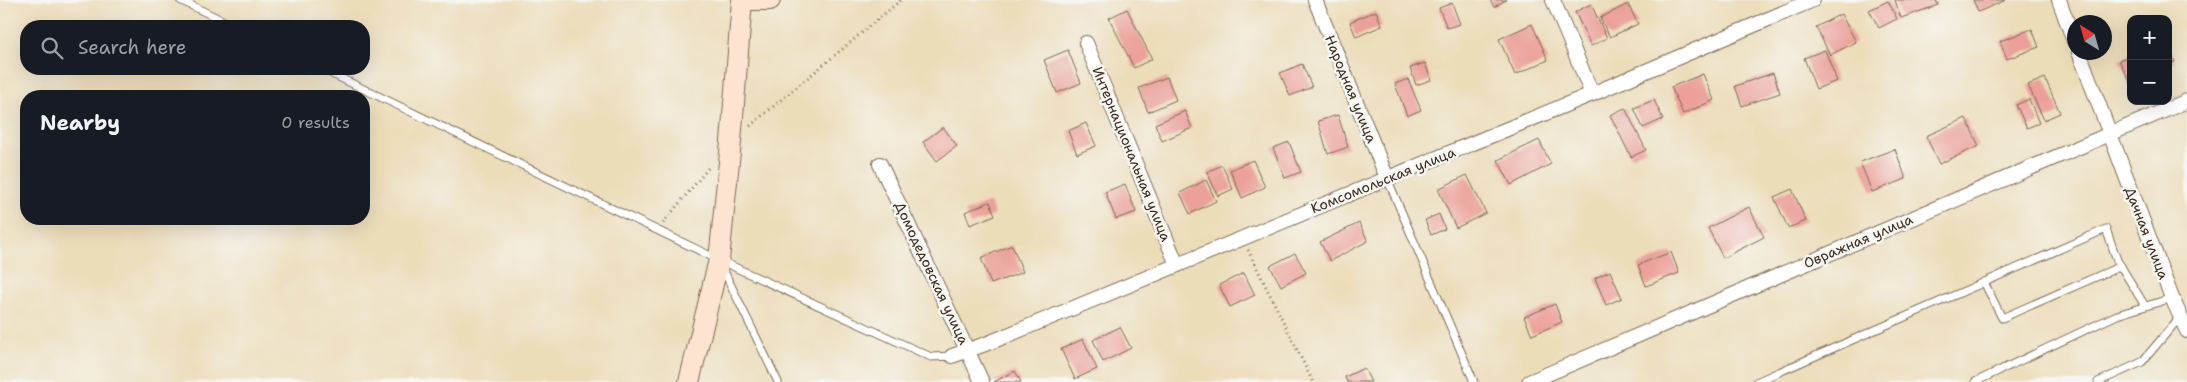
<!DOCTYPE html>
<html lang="en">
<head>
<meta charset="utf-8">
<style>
  body { margin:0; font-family:"Shantell Sans",sans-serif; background:#242831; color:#f1f3f6 }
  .controls { position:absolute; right:15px; top:15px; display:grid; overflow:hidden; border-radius:10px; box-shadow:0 5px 20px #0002 }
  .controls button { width:45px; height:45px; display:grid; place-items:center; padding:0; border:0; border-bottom:1px solid #363941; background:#171b24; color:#f1f3f6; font:25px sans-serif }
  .compass { position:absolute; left:2067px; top:15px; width:45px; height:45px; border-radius:50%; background:#171b24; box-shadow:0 5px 20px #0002; rotate:323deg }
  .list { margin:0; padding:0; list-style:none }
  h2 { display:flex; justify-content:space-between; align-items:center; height:65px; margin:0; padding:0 20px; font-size:21px }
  h2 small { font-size:16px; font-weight:400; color:#9ea1a6 }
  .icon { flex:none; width:28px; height:28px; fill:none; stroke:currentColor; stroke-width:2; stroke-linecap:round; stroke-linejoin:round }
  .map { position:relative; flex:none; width:2187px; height:382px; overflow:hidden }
  .search { position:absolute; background:#171b24; box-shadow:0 5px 20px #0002; left:20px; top:20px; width:350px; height:55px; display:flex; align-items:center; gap:12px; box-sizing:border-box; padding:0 18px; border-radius:20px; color:#9ea1a6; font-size:19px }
  .panel { position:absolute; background:#171b24; box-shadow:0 5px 20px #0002; left:20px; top:90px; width:350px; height:135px; border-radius:20px }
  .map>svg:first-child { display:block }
</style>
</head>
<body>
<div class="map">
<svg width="2187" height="382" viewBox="0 0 2187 382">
  <rect width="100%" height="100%" fill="#f6f6f2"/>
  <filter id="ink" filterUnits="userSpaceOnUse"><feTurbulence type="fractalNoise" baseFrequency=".02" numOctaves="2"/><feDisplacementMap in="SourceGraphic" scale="10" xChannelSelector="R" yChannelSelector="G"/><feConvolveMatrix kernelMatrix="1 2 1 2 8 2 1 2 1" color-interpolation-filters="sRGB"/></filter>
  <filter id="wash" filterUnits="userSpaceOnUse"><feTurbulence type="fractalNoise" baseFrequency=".0096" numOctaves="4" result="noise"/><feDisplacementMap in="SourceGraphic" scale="20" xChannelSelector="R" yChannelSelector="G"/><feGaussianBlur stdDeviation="1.12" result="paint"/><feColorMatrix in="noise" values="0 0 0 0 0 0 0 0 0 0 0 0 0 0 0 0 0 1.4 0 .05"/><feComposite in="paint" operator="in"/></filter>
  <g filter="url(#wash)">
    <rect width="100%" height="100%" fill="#ecddba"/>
    <g id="blocks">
      <!-- building -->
      <g fill="#eba19a">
        <path d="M1490,0H1506L1494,7Z"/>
        <path d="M1895,0H1936L1938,5L1901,18Z"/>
        <path d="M1973,0H2006L1978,12Z"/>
        <path d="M1888,1L1897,19L1879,28L1869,10Z"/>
        <path d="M1452,3L1460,24L1447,28L1439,8Z"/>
        <path d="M1591,4L1607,38L1591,46L1575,12Z"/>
        <path d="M1628,4L1638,24L1610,37L1600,18Z"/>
        <path d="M1127,9L1152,59L1134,68L1109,18Z"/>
        <path d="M1376,11L1382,26L1356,37L1350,22Z"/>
        <path d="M1841,14L1856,42L1830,55L1816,27Z"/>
        <path d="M1532,24L1548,60L1515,75L1499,39Z"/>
        <path d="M2032,29L2039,47L2007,59L2000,41Z"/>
        <path d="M2168,47L2175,62L2168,65Z"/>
        <path d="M1068,50L1081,83L1057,93L1044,60Z"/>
        <path d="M1825,50L1837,81L1816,89L1804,58Z"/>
        <path d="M2131,55V84L2119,60Z"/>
        <path d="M1425,63L1431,80L1416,85L1410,68Z"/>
        <path d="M1302,64L1312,87L1290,96L1280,73Z"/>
        <path d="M1773,73L1780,93L1742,106L1735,86Z"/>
        <path d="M1703,74L1714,100L1683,114L1671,87Z"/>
        <path d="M1167,77L1176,100L1148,112L1139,88Z"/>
        <path d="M2045,78L2060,113L2044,120L2028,85Z"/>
        <path d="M1408,79L1421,110L1407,116L1395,84Z"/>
        <path d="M2029,99L2039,123L2027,128L2016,105Z"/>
        <path d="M1654,100L1663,119L1643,128L1634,108Z"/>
        <path d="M1625,108L1646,150L1631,157L1610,115Z"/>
        <path d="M1185,111L1192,128L1162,141L1155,124Z"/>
        <path d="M1338,115L1348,147L1328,154L1318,121Z"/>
        <path d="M1966,118L1979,146L1939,164L1926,136Z"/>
        <path d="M1086,123L1096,146L1077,154L1068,131Z"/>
        <path d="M943,127L957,146L937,161L923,142Z"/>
        <path d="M1539,140L1551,164L1511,185L1498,160Z"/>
        <path d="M1289,142L1301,172L1285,178L1273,148Z"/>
        <path d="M1895,149L1906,179L1872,192L1860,162Z"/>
        <path d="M1253,160L1265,187L1242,198L1230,170Z"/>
        <path d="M1222,165L1233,189L1218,196L1207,172Z"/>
        <path d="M1467,175L1486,213L1456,228L1438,189Z"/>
        <path d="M1206,180L1216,201L1190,214L1180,193Z"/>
        <path d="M1125,184L1136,212L1116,219L1105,192Z"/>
        <path d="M1792,189L1806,221L1788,228L1774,197Z"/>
        <path d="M990,202L995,215L970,225L965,212Z"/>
        <path d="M1749,207L1764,237L1723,258L1708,228Z"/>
        <path d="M1439,214L1445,229L1431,235L1425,220Z"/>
        <path d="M1359,223L1368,241L1330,261L1320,242Z"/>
        <path d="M1012,245L1023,272L991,284L981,258Z"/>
        <path d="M1671,252L1679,273L1646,286L1638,265Z"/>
        <path d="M1295,253L1306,273L1281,286L1270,266Z"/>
        <path d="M1610,271L1622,298L1606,305L1595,278Z"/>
        <path d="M1244,273L1255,295L1230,307L1219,285Z"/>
        <path d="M1555,304L1562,322L1532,335L1524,317Z"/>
        <path d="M1120,327L1131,348L1103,362L1093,340Z"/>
        <path d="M1083,339L1097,369L1075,379L1061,349Z"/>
        <path d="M1364,368L1371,382H1347L1345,377Z"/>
        <path d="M1015,371L1021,382H994Z"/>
      </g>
    </g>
  </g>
  <g filter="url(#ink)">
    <use href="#blocks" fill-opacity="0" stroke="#796955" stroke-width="1"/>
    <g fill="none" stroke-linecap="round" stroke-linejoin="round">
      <!-- lane casing -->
      <g stroke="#796955" stroke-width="9">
        <g id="lane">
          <path d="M180,0L234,26"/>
          <path d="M322,69L719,260L931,357L952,356"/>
          <path d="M1387,178L1474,382"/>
          <path d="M722,267L778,382"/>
          <path d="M1984,282L2002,318L2121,266"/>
          <path d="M1756,382L2106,229L2117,260L2145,306"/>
          <path d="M1975,382L2117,315L2172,298"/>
          <path d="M2098,382L2142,362L2180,317"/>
        </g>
      </g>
      <!-- street casing -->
      <g stroke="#796955" stroke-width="16">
        <g id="street">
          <path d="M1315,0L1387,178"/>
          <path d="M1553,0L1592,94"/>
          <path d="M2059,0L2074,41"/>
          <path d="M1086,43L1177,265"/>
          <path d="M2079,52L2172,298L2187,331"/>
          <path d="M880,164L982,382"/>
          <path d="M952,356L991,342L1592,94L1813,0"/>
          <path d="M1529,382L2187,101"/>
        </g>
      </g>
      <!-- secondary casing -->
      <g stroke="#796955" stroke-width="22">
        <g id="secondary">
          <path d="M743,0H770"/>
          <path d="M689,382L719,260L731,142L742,0"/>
        </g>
      </g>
      <!-- path -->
      <g stroke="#796955" stroke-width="3" stroke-dasharray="1 4" stroke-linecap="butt">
        <path d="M750,126L901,0"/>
        <path d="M663,223L710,166"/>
        <path d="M1248,250L1313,382"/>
      </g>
      <!-- lane -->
      <use href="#lane" stroke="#fff" stroke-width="7"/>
      <!-- street -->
      <use href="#street" stroke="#fff" stroke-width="14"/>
      <!-- secondary -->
      <use href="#secondary" stroke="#fde4d1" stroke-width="20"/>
    </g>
  </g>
  <g text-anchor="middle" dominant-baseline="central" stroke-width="5" stroke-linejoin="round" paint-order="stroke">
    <!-- street labels -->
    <g font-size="14" fill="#3b2a1e" stroke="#f6f6f2">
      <text transform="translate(1351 89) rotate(68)">Народная улица</text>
      <text transform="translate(1132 154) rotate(68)">Интернациональная улица</text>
      <text transform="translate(1383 180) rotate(-22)">Комсомольская улица</text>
      <text transform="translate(2147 233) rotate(69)">Дачная улица</text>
      <text transform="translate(1858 241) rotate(-23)">Овражная улица</text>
      <text transform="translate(932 273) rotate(65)">Домодедовская улица</text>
    </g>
  </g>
</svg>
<div class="controls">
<button>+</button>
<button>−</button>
</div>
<svg class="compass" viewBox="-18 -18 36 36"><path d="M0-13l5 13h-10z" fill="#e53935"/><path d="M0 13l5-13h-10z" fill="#9ea1a6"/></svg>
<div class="search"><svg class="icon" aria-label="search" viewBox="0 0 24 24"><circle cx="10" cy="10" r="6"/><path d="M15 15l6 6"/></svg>Search here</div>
<section class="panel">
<h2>Nearby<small>0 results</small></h2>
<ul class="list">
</ul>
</section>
</div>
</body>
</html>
